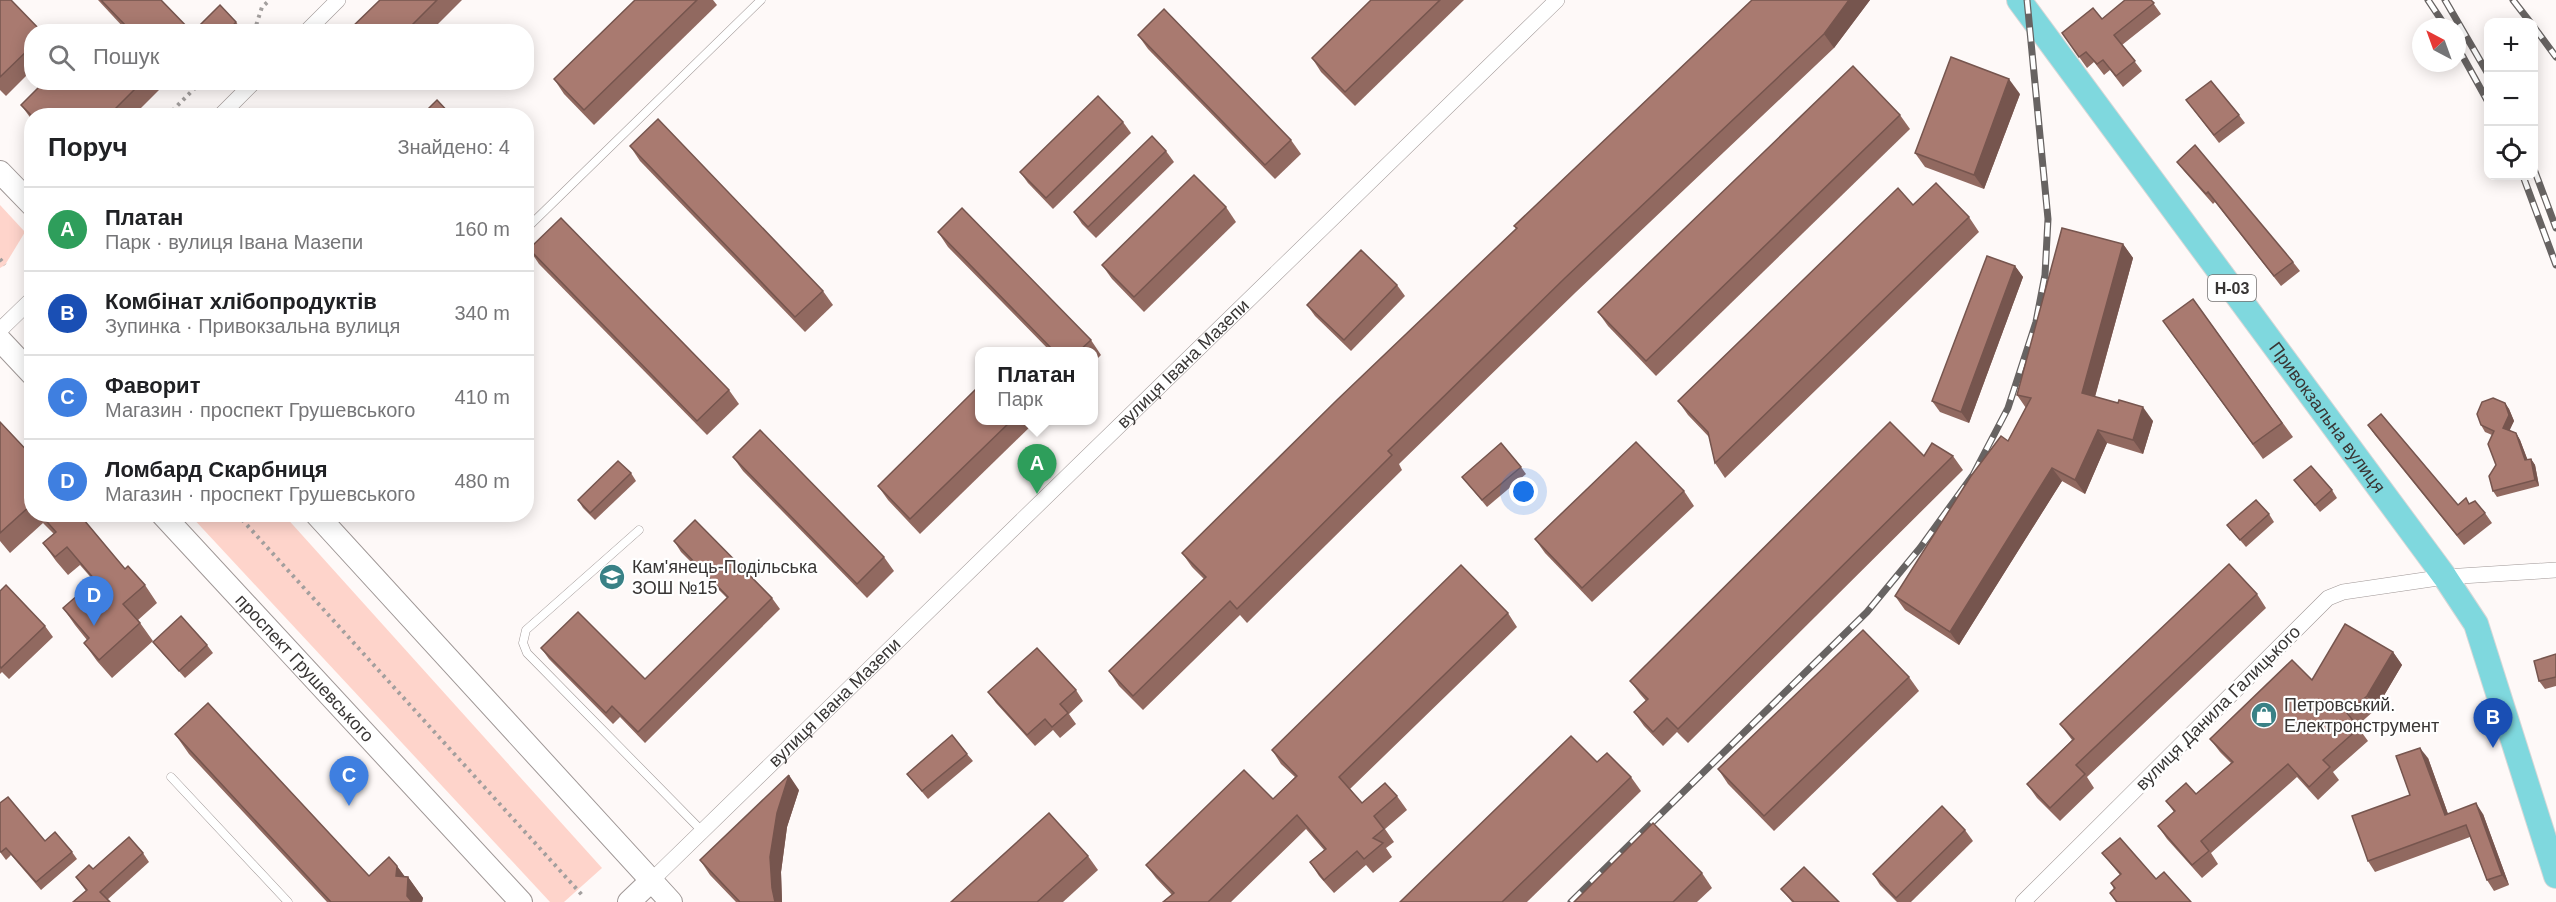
<!DOCTYPE html>
<html lang="uk">
<head>
<meta charset="utf-8">
<style>
  body { margin:0; font-family:Helvetica,sans-serif; background:#f2f2f2; color:#202124 }
  .controls { position:absolute; right:18px; top:18px; display:grid; overflow:hidden; border-radius:12px; box-shadow:0 3px 15px #0003 }
  .controls button { width:54px; height:54px; display:grid; place-items:center; padding:0; border:0; border-bottom:2px solid #e0e0e0; background:#fff; color:#202124; font:30px sans-serif }
  .compass { position:absolute; left:2412px; top:18px; width:54px; height:54px; border-radius:50%; background:#fff; box-shadow:0 3px 15px #0003; rotate:319deg }
  .you { position:absolute; left:1524px; top:492px; width:21px; height:21px; margin:-15px; border:4px solid #fff; border-radius:50%; background:#1a73e8; box-shadow:0 0 0 9px #1a73e833 }
  .badge { display:grid; place-items:center; width:39px; height:39px; border-radius:50%; background:#ea580c; color:#fff; font-size:20px; font-weight:700 }
  .pin { position:absolute; translate:-50% -50px; filter:drop-shadow(0 2px 3px #0008) }
  .pin::after { content:''; position:absolute; top:32px; width:21px; height:18px; background:inherit; clip-path:polygon(0 0,100% 0,50% 100%) }
  .popup { position:absolute; left:975px; top:347px; width:123px; height:78px; box-sizing:border-box; display:grid; place-content:center; border-radius:12px; background:#fff; filter:drop-shadow(0 2px 4px #0005); font-size:20px; white-space:nowrap; color:#757577 }
  .popup b { font-size:22px; color:#202124 }
  .popup::after { content:''; position:absolute; left:50%; top:100%; margin-left:-12px; border:12px solid transparent; border-top-color:#fff }
  .list { margin:0; padding:0; list-style:none }
  h2 { display:flex; justify-content:space-between; align-items:center; height:78px; margin:0; padding:0 24px; font-size:26px }
  h2 small { font-size:20px; font-weight:400; color:#757577 }
  .list li { display:grid; grid-template-columns:39px 1fr auto; gap:18px; align-items:center; box-sizing:border-box; height:84px; padding:0 24px; border-top:2px solid #e0e0e0 }
  .list b { display:block; font-size:22px; white-space:nowrap }
  .list p { margin:0; font-size:20px; white-space:nowrap; color:#757577 }
  .list em { font-size:20px; font-style:normal; color:#757577 }
  .icon { flex:none; width:33px; height:33px; fill:none; stroke:currentColor; stroke-width:2; stroke-linecap:round; stroke-linejoin:round }
  .map { position:relative; flex:none; width:2556px; height:902px; overflow:hidden }
  .search { position:absolute; background:#fff; box-shadow:0 3px 15px #0003; left:24px; top:24px; width:510px; height:66px; display:flex; align-items:center; gap:15px; box-sizing:border-box; padding:0 21px; border-radius:24px; color:#757577; font-size:22px }
  .panel { position:absolute; background:#fff; box-shadow:0 3px 15px #0003; left:24px; top:108px; width:510px; height:414px; border-radius:24px }
  .map>svg:first-child { display:block }
</style>
</head>
<body>
<div class="map">
<svg width="2556" height="902" viewBox="0 0 2556 902">
  <rect width="100%" height="100%" fill="#fef9f8"/>
  <!-- green -->
  <g fill="#fed4cb">
    <path d="M0,205L25,232L5,265L0,268Z"/>
    <path d="M190,515H284L602,868L564,902H550Z"/>
  </g>
  <g fill="none" stroke-linecap="round" stroke-linejoin="round">
    <!-- lane casing -->
    <g stroke="#9f9796" stroke-width="9">
      <g id="lane">
        <path d="M526,229L761,0"/>
        <path d="M639,530L526,630L523,643L527,653L702,831"/>
        <path d="M171,777L288,902"/>
      </g>
    </g>
    <!-- street casing -->
    <g stroke="#9f9796" stroke-width="16">
      <g id="street">
        <path d="M306,32L338,0"/>
        <path d="M220,116L254,82"/>
        <path d="M0,330L32,299"/>
        <path id="s1" d="M651,881L1557,0"/>
        <path d="M2023,902L2328,598L2343,592L2445,577L2556,570"/>
      </g>
    </g>
    <!-- secondary casing -->
    <g stroke="#9f9796" stroke-width="24">
      <g id="secondary">
        <path d="M0,172L32,205"/>
        <path d="M0,340L32,374"/>
        <path id="s2" d="M162,514L521,902"/>
        <path d="M316,514L671,902"/>
        <path d="M629,902L651,881"/>
      </g>
    </g>
    <!-- primary casing -->
    <g stroke="#d7d7d7" stroke-width="26">
      <g id="primary">
        <path id="s3" d="M2019,0L2445,577L2476,624L2556,876"/>
      </g>
    </g>
    <!-- path -->
    <g stroke="#a39f9e" stroke-width="4" stroke-dasharray="3 4.5" stroke-linecap="butt">
      <path d="M254,32L262,7L270,0"/>
      <path d="M167,116L196,87L215,82"/>
      <path d="M0,259L5,265"/>
      <path d="M237,514L583,896"/>
    </g>
    <!-- lane -->
    <use href="#lane" stroke="#fff" stroke-width="8"/>
    <!-- street -->
    <use href="#street" stroke="#fff" stroke-width="15"/>
    <!-- secondary -->
    <use href="#secondary" stroke="#fff" stroke-width="22"/>
    <!-- primary -->
    <use href="#primary" stroke="#7fd8de" stroke-width="24"/>
    <!-- rail casing -->
    <g stroke="#676362" stroke-width="7">
      <g id="rail">
        <path d="M2428,0L2446,27"/>
        <path d="M2445,0L2488,74"/>
        <path d="M2513,0L2530,22"/>
        <path d="M2534,27L2556,57"/>
        <path d="M2457,46L2488,102"/>
        <path d="M2534,169L2556,228"/>
        <path d="M2523,176L2556,265"/>
        <path d="M1571,902L1867,612L1920,548L1973,475L2008,408L2036,322L2045,275L2048,219L2027,0"/>
      </g>
    </g>
    <!-- rail -->
    <use href="#rail" stroke="#fff" stroke-width="4.5" stroke-dasharray="14" stroke-linecap="butt"/>
  </g>
  <!-- wall -->
  <g fill="#916960">
    <path d="M0,0L32,32V70L6,96L0,90Z"/>
    <path d="M98,0H161L124,28Z"/>
    <path d="M380,0H462L430,32H347Z"/>
    <path d="M635,0H713L717,5L594,125L564,94L554,79Z"/>
    <path d="M1371,0H1464L1355,106L1321,72L1312,58Z"/>
    <path d="M1752,0H1870L1834,48L1575,293L1399,464L1402,470L1247,623L1240,615L1143,710L1119,686L1109,671L1204,579L1192,567L1182,553L1516,229L1514,226Z"/>
    <path d="M2151,0L2161,14L2122,45L2142,71L2123,87L2110,70L2104,75L2094,62L2087,68L2062,33L2102,19Z"/>
    <path d="M236,22L242,30L240,32H196Z"/>
    <path d="M1138,35L1291,140L1301,154L1275,179L1148,49Z"/>
    <path d="M66,82H167L133,116H32V120L21,105L63,86Z"/>
    <path d="M2020,94L1984,189L1925,167L1915,153Z"/>
    <path d="M2186,100L2239,115L2245,123L2219,143Z"/>
    <path d="M1900,115L1910,129L1656,376L1608,326L1598,312Z"/>
    <path d="M1123,122L1131,133L1053,209L1028,183L1020,172Z"/>
    <path d="M630,146L823,291L833,305L805,332L640,161Z"/>
    <path d="M1166,151L1174,162L1096,238L1082,224L1074,212Z"/>
    <path d="M2177,162L2293,262L2300,271L2281,286L2215,202L2213,204L2184,171Z"/>
    <path d="M1913,205L1969,217L1979,232L1725,478L1715,463L1709,437L1688,415L1678,401Z"/>
    <path d="M1226,207L1236,222L1144,312L1112,279L1102,265Z"/>
    <path d="M938,232L1091,340L1101,355L1094,362V351H1050L948,247Z"/>
    <path d="M2123,244L2133,258L2095,397L2153,421L2143,454L2107,443L2085,494L2062,481L1959,645L1905,610L1895,596L2008,441L2026,408L2017,395Z"/>
    <path d="M529,249L729,390L739,404L707,435L539,264Z"/>
    <path d="M2015,266L2023,277L1969,423L1940,412L1932,401Z"/>
    <path d="M1397,285L1405,296L1351,351L1315,316L1307,305Z"/>
    <path d="M2193,299L2293,437L2263,459L2173,335Z"/>
    <path d="M2505,403L2509,409L2514,421L2509,430L2516,433L2520,440L2527,459H2531L2535,465L2539,486L2497,497L2493,491L2496,465L2492,435L2485,432L2481,425Z"/>
    <path d="M980,420H1034L1035,422L920,534L888,500L878,486Z"/>
    <path d="M0,422L32,456V514H79L125,569L145,585L157,603L138,620L153,641L112,678L97,661L84,643L87,640L75,625L63,608L94,581L80,565L68,575L56,561L43,543L54,534L43,523L10,553L0,541Z"/>
    <path d="M2368,425L2458,505L2470,503L2485,513L2492,523L2464,545L2375,435Z"/>
    <path d="M1924,456H1953L1963,470L1688,743L1677,732L1663,746L1644,726L1634,712L1646,701L1640,694L1630,681Z"/>
    <path d="M733,457L884,557L894,571L867,598L743,471Z"/>
    <path d="M1521,467L1526,474L1487,507L1462,477Z"/>
    <path d="M631,473L636,481L595,520L583,508L578,500Z"/>
    <path d="M2294,480L2332,490L2337,498L2320,512Z"/>
    <path d="M1684,491L1694,506L1592,602L1545,553L1535,539Z"/>
    <path d="M2269,514L2274,522L2246,547L2227,525Z"/>
    <path d="M674,541L772,598L780,609L645,743L620,717L613,724L549,659L541,648L645,679L727,598L681,552Z"/>
    <path d="M0,591L45,626L53,637L9,679L2,672L0,674Z"/>
    <path d="M2257,594L2266,608L2087,777L2094,788L2060,821L2037,798L2027,784L2072,740L2060,724Z"/>
    <path d="M1508,613L1517,627L1350,789L1362,803L1397,796L1407,810L1385,829L1394,842L1386,848L1392,857L1373,873L1366,865L1334,893L1319,876L1310,862L1324,850L1306,829L1231,902H1163L1172,895L1156,878L1146,865L1273,799L1295,777L1281,764L1272,750Z"/>
    <path d="M153,642L207,645L213,653L185,678L159,649Z"/>
    <path d="M2393,652L2402,665L2376,709L2357,726L2368,741L2333,772L2339,780L2318,800L2297,777L2211,853L2218,864L2202,878L2167,839L2158,826L2174,812L2166,801L2196,794L2231,763L2220,752L2210,739L2312,680Z"/>
    <path d="M2556,654V686L2545,689L2539,681Z"/>
    <path d="M1909,677L1919,691L1774,831L1728,784L1718,769Z"/>
    <path d="M1076,690L1083,701L1069,714L1076,724L1060,738L1053,730L1035,746L996,703L988,692Z"/>
    <path d="M175,734L369,876L397,866L405,877H408L423,898L422,902H327L189,754Z"/>
    <path d="M967,754L973,761L928,799L907,774Z"/>
    <path d="M2428,758L2448,814H2483L2509,885L2494,891L2487,880L2470,837L2375,872L2368,861L2410,795Z"/>
    <path d="M1597,762L1631,777L1641,791L1527,902H1400Z"/>
    <path d="M799,790L787,827L781,872L782,902H736L710,875L700,860Z"/>
    <path d="M0,803L45,841L72,852L77,859L41,890L11,855L6,860L0,852Z"/>
    <path d="M1965,830L1973,841L1911,902H1897L1880,885L1873,874Z"/>
    <path d="M143,853L149,862L107,900L86,891L76,877L93,869Z"/>
    <path d="M2102,853L2156,879L2191,902H2116L2110,893L2114,889L2111,883L2120,875Z"/>
    <path d="M1088,856L1098,870L1063,902H951Z"/>
    <path d="M1702,873L1712,888L1697,902H1574Z"/>
    <path d="M1781,889L1839,902H1792Z"/>
  </g>
  <!-- shaded-wall -->
  <g fill="#76554e">
    <path d="M1849,0H1870L1834,48L1824,34Z"/>
    <path d="M2009,79L2020,94L1984,189L1974,175Z"/>
    <path d="M2123,244L2133,258L2092,407L2082,393Z"/>
    <path d="M2015,266L2023,277L1969,423L1961,412Z"/>
    <path d="M2505,403L2509,409L2514,421L2508,434L2503,428Z"/>
    <path d="M2143,407L2153,421L2143,454L2133,440Z"/>
    <path d="M2098,430L2107,443L2085,494L2075,480Z"/>
    <path d="M2516,433L2520,440L2530,466L2525,460Z"/>
    <path d="M2531,459L2535,465L2539,486L2535,480Z"/>
    <path d="M2052,468L2062,481L1959,645L1950,632Z"/>
    <path d="M2393,652L2402,665L2376,709L2367,696Z"/>
    <path d="M2420,748L2428,758L2452,825L2445,815Z"/>
    <path d="M789,775L799,790L787,827L781,872L782,902H775L772,888L770,857L777,813Z"/>
    <path d="M2476,803L2483,814L2509,885L2502,875Z"/>
    <path d="M397,866L408,881V877L423,898L422,902H411L407,896L396,876Z"/>
  </g>
  <!-- building -->
  <g fill="#a97a70" stroke="#76554e" stroke-width="1.5">
    <path d="M0,0H11L42,32H32V46L0,77Z"/>
    <path d="M101,0H161L192,32H119L126,26Z"/>
    <path d="M380,0H437L405,32H347Z"/>
    <path d="M635,0H697L584,110L554,79Z"/>
    <path d="M1371,0H1440L1345,92L1312,58Z"/>
    <path d="M1752,0H1849L1824,34L1565,278L1388,451L1392,455L1237,609L1230,601L1133,696L1109,671L1206,577L1182,553L1337,400L1517,228L1514,226Z"/>
    <path d="M2125,0H2151L2154,3L2114,35L2135,61L2116,76L2103,60L2097,64L2086,52L2079,57L2062,33L2093,8L2102,19Z"/>
    <path d="M220,5L236,22L227,32H196L195,30Z"/>
    <path d="M1164,9L1291,140L1265,165L1138,35Z"/>
    <path d="M1951,57L2009,79L1974,175L1915,153Z"/>
    <path d="M1853,66L1900,115L1646,361L1598,312Z"/>
    <path d="M2211,81L2239,115L2214,135L2186,100Z"/>
    <path d="M44,82H59L63,86L66,82H142L108,116H32L21,105Z"/>
    <path d="M1098,96L1123,122L1046,198L1020,172Z"/>
    <path d="M437,100L452,116H421Z"/>
    <path d="M658,119L823,291L795,317L630,146Z"/>
    <path d="M1152,136L1166,151L1088,227L1074,212Z"/>
    <path d="M2195,145L2293,262L2274,276L2208,192L2206,194L2177,162Z"/>
    <path d="M1194,175L1226,207L1134,297L1102,265Z"/>
    <path d="M1936,183L1969,217L1715,463L1708,432L1678,401L1898,188L1913,205Z"/>
    <path d="M962,208L1091,340L1079,351H1054L938,232Z"/>
    <path d="M561,218L729,390L697,421L529,249Z"/>
    <path d="M2062,228L2123,244L2082,393L2118,403L2119,400L2143,407L2133,440L2098,430L2075,480L2052,468L1950,632L1895,596L1971,476L2001,436L2008,441L2031,398L2017,395Z"/>
    <path d="M1361,250L1397,285L1344,340L1307,305Z"/>
    <path d="M1987,256L2015,266L1961,412L1932,401Z"/>
    <path d="M2193,299L2282,423L2253,444L2163,321Z"/>
    <path d="M980,385V420H1012L910,519L878,486Z"/>
    <path d="M2493,398L2505,403L2509,415L2503,428L2516,433L2525,460L2531,459L2535,480L2493,491L2489,476L2496,465L2488,444L2494,431L2481,425L2477,414L2482,402Z"/>
    <path d="M2381,414L2458,505L2466,498L2469,504L2475,501L2485,513L2457,535L2368,425Z"/>
    <path d="M0,422L32,456V506L31,505L0,533Z"/>
    <path d="M1890,422L1924,456L1932,443L1953,456L1678,729L1667,718L1653,732L1634,712L1648,699L1630,681Z"/>
    <path d="M760,430L884,557L857,584L733,457Z"/>
    <path d="M1636,442L1684,491L1582,588L1535,539Z"/>
    <path d="M1501,443L1521,467L1482,500L1462,477Z"/>
    <path d="M618,461L631,473L590,513L578,500Z"/>
    <path d="M2311,466L2332,490L2315,505L2294,480Z"/>
    <path d="M2256,500L2269,514L2240,540L2227,525Z"/>
    <path d="M40,514H79L125,569L128,566L145,585L123,604L140,623L99,660L84,643L89,638L63,608L95,580L67,547L55,557L43,543L56,532Z"/>
    <path d="M695,520L772,598L638,732L612,706L606,713L541,648L578,612L645,679L728,597L674,541Z"/>
    <path d="M2229,564L2257,594L2076,765L2085,774L2050,808L2027,784L2074,739L2060,724Z"/>
    <path d="M1461,565L1508,613L1339,777L1362,803L1385,783L1397,796L1374,816L1384,829L1373,838L1383,843L1364,859L1357,851L1324,880L1310,862L1326,849L1297,815L1208,902H1163L1174,893L1146,865L1244,770L1273,799L1297,776L1272,750Z"/>
    <path d="M6,585L45,626L1,668L0,666V591Z"/>
    <path d="M181,616L207,645L179,671L153,642Z"/>
    <path d="M2345,624L2393,652L2367,696L2347,713L2359,728L2323,760L2330,767L2309,787L2288,764L2201,841L2209,851L2192,865L2158,826L2175,811L2166,801L2186,783L2196,794L2233,762L2210,739L2292,660L2312,680Z"/>
    <path d="M1863,630L1909,677L1764,816L1718,769Z"/>
    <path d="M1037,648L1076,690L1060,704L1068,713L1052,727L1045,719L1027,735L988,692Z"/>
    <path d="M2556,654V677L2539,681L2534,661Z"/>
    <path d="M208,703L369,876L389,857L397,866L396,876L408,877L407,896L412,902H331L175,734Z"/>
    <path d="M952,735L967,754L922,791L907,774Z"/>
    <path d="M1571,736L1597,762L1607,753L1631,777L1502,902H1400Z"/>
    <path d="M2420,748L2445,815L2476,803L2502,875L2487,880L2466,825L2368,861L2352,816L2410,795L2396,756Z"/>
    <path d="M789,775L777,813L770,857L772,888L775,902H740L700,860Z"/>
    <path d="M8,797L45,841L55,832L72,852L36,882L6,848L1,852L0,851V803Z"/>
    <path d="M1942,806L1965,830L1896,898L1873,874Z"/>
    <path d="M1049,813L1088,856L1037,902H951Z"/>
    <path d="M1653,823L1702,873L1673,902H1574Z"/>
    <path d="M129,837L143,853L100,892L110,902H73L87,890L76,877L89,865L93,869Z"/>
    <path d="M2120,838L2156,879L2164,872L2191,902H2117L2110,893L2115,888L2111,883L2121,874L2102,853Z"/>
    <path d="M1804,867L1839,902H1794L1781,889Z"/>
  </g>
  <!-- icons -->
  <defs>
    <g id="school-disc" transform="scale(1.35)"><circle r="9.5" fill="#398186" stroke="#fff"/><path d="M0-5L7-2L0 1L-7-2ZM-4 1L0 2.5L4 1V4Q0 6-4 4Z" fill="#fff"/></g>
    <g id="shop-disc" transform="scale(1.35)"><circle r="9.5" fill="#398186" stroke="#fff"/><path d="M-5-2.5h2.3a2.7 3.5 0 0 1 5.4 0H5L5.5 6h-11ZM-1.5-2.5h3a1.5 2.3 0 0 0-3 0Z" fill="#fff"/></g>
  </defs>
  <g fill-rule="evenodd">
    <use href="#school-disc" x="612" y="577"/>
    <use href="#shop-disc" x="2264" y="715"/>
  </g>
  <g text-anchor="middle" dominant-baseline="central" stroke-width="4.5" stroke-linejoin="round" paint-order="stroke">
    <!-- shield labels -->
    <rect fill="#fff" stroke="#747272" stroke-width="1.5" x="2208" y="275" width="48" height="26" rx="4.5"/>
    <g font-size="16" font-weight="bold" fill="#393635">
      <text x="2232" y="288">Н-03</text>
    </g>
    <!-- street labels -->
    <g font-size="18" fill="#393635" stroke="#fff">
      <text stroke="none"><textPath href="#s1" startOffset="742">вулиця Івана Мазепи</textPath></text>
      <text stroke="none"><textPath href="#s3" startOffset="519">Привокзальна вулиця</textPath></text>
      <text stroke="none"><textPath href="#s2" startOffset="210">проспект Грушевського</textPath></text>
      <text stroke="none"><textPath href="#s1" startOffset="256">вулиця Івана Мазепи</textPath></text>
      <text transform="translate(2218 708) rotate(-45)">вулиця Данила Галицького</text>
    </g>
    <!-- poi labels -->
    <g font-size="18" fill="#393635" stroke="#fff" text-anchor="start">
      <text x="632" y="567">Кам'янець-Подільська<tspan x="632" dy="21">ЗОШ №15</tspan></text>
      <text x="2284" y="705">Петровський.<tspan x="2284" dy="21">Електронструмент</tspan></text>
    </g>
  </g>
</svg>
<div class="controls">
<button>+</button>
<button>−</button>
<button><svg class="icon" aria-label="locate" viewBox="0 0 24 24"><circle cx="12" cy="12" r="6"/><path d="M12 2v4M12 18v4M2 12h4M18 12h4"/></svg></button>
</div>
<svg class="compass" viewBox="-18 -18 36 36"><path d="M0-13l5 13h-10z" fill="#e53935"/><path d="M0 13l5-13h-10z" fill="#757577"/></svg>
<div class="you"></div>
<div class="pin badge" style="left:1037px;top:494px;background:#2e9e5b">A</div>
<div class="popup"><b>Платан</b>Парк</div>
<div class="pin badge" style="left:2493px;top:748px;background:#1a4fb4">B</div>
<div class="pin badge" style="left:349px;top:806px;background:#3f7fe0">C</div>
<div class="pin badge" style="left:94px;top:626px;background:#3f7fe0">D</div>
<div class="search"><svg class="icon" aria-label="search" viewBox="0 0 24 24"><circle cx="10" cy="10" r="6"/><path d="M15 15l6 6"/></svg>Пошук</div>
<section class="panel">
<h2>Поруч<small>Знайдено: 4</small></h2>
<ul class="list">
<li><span class="badge" style="background:#2e9e5b">A</span><div><b>Платан</b><p>Парк · вулиця Івана Мазепи</p></div><em>160 m</em></li>
<li><span class="badge" style="background:#1a4fb4">B</span><div><b>Комбінат хлібопродуктів</b><p>Зупинка · Привокзальна вулиця</p></div><em>340 m</em></li>
<li><span class="badge" style="background:#3f7fe0">C</span><div><b>Фаворит</b><p>Магазин · проспект Грушевського</p></div><em>410 m</em></li>
<li><span class="badge" style="background:#3f7fe0">D</span><div><b>Ломбард Скарбниця</b><p>Магазин · проспект Грушевського</p></div><em>480 m</em></li>
</ul>
</section>
</div>
</body>
</html>
